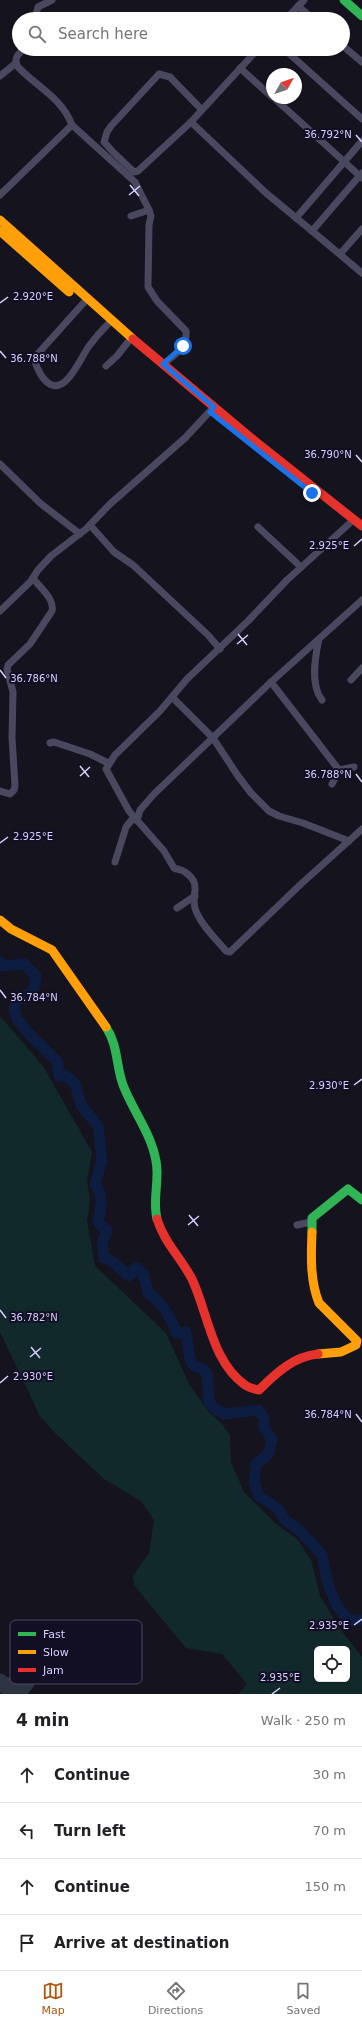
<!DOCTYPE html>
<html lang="en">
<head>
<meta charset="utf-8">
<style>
  body { margin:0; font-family:"DejaVu Sans",sans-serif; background:#f6f6f6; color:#202124 }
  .controls { position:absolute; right:12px; bottom:12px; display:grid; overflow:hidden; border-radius:6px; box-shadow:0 1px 3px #0004 }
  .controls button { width:36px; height:36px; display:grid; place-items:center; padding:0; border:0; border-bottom:1px solid #e0e0e0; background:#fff; color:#202124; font:20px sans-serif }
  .compass { position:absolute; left:266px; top:68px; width:36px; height:36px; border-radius:50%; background:#fff; box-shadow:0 1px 3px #0004; rotate:50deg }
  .stop { position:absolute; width:12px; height:12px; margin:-9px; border:3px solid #1a73e8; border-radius:50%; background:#fff }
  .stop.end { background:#1a73e8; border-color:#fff; box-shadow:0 1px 4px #0008 }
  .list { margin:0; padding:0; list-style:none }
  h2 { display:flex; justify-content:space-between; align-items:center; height:52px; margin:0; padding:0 16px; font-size:17px }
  h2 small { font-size:13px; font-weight:400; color:#757577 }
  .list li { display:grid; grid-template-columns:26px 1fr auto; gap:12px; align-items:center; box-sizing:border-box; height:56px; padding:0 16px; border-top:1px solid #e0e0e0 }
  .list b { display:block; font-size:15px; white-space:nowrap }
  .list em { font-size:13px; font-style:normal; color:#757577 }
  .icon { flex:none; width:22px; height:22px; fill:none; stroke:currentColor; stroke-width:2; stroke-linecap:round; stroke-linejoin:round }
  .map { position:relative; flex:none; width:362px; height:1694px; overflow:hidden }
  .search { position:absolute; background:#fff; box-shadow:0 1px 3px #0004; left:12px; right:12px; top:12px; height:44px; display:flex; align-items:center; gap:10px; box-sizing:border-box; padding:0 14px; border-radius:22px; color:#757577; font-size:15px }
  .sheet { height:276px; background:#fff }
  nav { display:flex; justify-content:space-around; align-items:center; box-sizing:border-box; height:56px; border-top:1px solid #e0e0e0; background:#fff; font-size:11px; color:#757577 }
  nav a { display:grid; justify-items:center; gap:2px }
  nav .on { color:#b45309 }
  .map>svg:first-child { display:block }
</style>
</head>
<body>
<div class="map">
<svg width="362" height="1694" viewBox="0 0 362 1694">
  <rect width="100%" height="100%" fill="#15131e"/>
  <!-- green -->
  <path fill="#12292b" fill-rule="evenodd" d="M0,1016L43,1066L92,1152L87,1181L90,1201L87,1221L95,1266L166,1333L189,1384L208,1411L222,1424L230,1435L231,1462L244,1492L275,1523L297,1539L311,1560L320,1596L340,1629L362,1657V1694H238L247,1684L222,1654L186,1648L134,1585L133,1576L149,1553L154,1520L141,1501L104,1479L54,1432L40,1416L0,1332ZM317,1649H347V1679H317Z"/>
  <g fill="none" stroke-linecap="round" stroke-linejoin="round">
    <!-- river -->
    <path stroke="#0d1d41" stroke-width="11" d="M0,962L3,966L24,964L36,976L33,992L18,999L14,1008L17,1019L33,1038L57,1061L59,1076H66L75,1083L81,1105L98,1126L102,1160L95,1184C104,1196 101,1208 98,1222L107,1231L102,1243L104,1258C113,1259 120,1270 129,1276L136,1268L144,1275L148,1293C163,1303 170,1317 177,1333L186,1332L190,1360L194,1366L203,1369L207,1374L209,1402L215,1409L225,1414L258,1410L264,1418V1427L272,1440L269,1453L256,1464L254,1482L259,1496L277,1508L285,1520L299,1530L322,1555L328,1584L336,1604L348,1620H362"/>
    <!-- taxiway -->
    <g stroke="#2c3443" stroke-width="17">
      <path d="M0,1682L18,1694"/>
      <path d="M17,1694L27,1681"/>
    </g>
    <!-- street -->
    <g stroke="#4a485f" stroke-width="7">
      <path d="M298,6L313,19"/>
      <path d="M35,19L38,7L52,0"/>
      <path d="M286,19L304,0"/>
      <path d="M343,46L362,62"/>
      <path d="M284,49L362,119"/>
      <path d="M240,68L272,97"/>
      <path d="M0,76L16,63"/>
      <path d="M274,98L362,178"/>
      <path d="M202,110L170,77L159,74L111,126L107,132L104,142L113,152L134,172L138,171L191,122L258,49"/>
      <path d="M191,122L266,193L312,231L362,173"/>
      <path d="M72,125L135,182L149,210"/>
      <path d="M0,195L72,125C62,98 37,87 18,67C13,59 18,54 24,49"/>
      <path d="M131,216L149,210L151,216L149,225L148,287L157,301L186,331C188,346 174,356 163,364"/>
      <path d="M296,218L362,141"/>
      <path d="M312,231L362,273"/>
      <path d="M340,254L362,229"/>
      <path d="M87,299L35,357C34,364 38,369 41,375C62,407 80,358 89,346C95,338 101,331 108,324"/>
      <path d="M106,366L117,356L128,342"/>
      <path d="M0,464L40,503L80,534"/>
      <path d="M350,523L287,580L248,621L187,679L160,711L115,755L106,769L129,811L164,851L174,868C178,870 182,869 185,872C204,885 189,896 196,911C202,926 216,939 226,951L230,952L301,884L362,829"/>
      <path d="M90,525L114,552L133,565L208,635L220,649"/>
      <path d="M258,527L301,567"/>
      <path d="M0,611L31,581L38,570L51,556L86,529L110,504L185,438L214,407"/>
      <path d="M319,639C315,657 310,685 322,700"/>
      <path d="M351,680L362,668"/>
      <path d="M271,682L339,770"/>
      <path d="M172,697L213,738L238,776L251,793L269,811L279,816L303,823L349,841"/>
      <path d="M50,743L54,742L90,754L108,763"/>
      <path d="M332,784L339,770L354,767"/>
      <path d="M0,791L10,794L14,790L15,785L12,738L13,692L7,669L8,665L30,644L52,611C55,599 40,588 33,578"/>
      <path d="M137,821L140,810L154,794L271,682L362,600"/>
      <path d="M115,862L126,827L134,817"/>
      <path d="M177,908L195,896"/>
      <path d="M297,1225L311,1222"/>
    </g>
    <!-- fast -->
    <g stroke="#30b455" stroke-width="9">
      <path d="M344,0L362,16"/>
      <path d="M106,1027C118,1045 116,1066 123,1085C133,1111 151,1133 156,1161C160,1180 152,1199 157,1219"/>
      <path d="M312,1232V1218L348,1189L362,1200"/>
    </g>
    <!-- slow -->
    <g stroke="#ff9f0a" stroke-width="9">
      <path d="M0,220L133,339"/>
      <path d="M0,231L69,292"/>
      <path d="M0,920L11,929L52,950L106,1027"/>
      <path d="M312,1232C311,1255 310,1281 319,1303L357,1341L356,1345L341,1352L318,1354"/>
    </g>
    <!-- jam -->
    <g stroke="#e5322d" stroke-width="9">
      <path d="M133,339L256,442L362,526"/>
      <path d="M157,1219C164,1242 181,1258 192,1279C208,1313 212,1362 245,1385C249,1388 254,1389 259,1390C275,1374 294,1356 318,1354"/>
    </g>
  </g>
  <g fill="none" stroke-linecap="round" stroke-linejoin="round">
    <!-- route -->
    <path stroke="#1a73e8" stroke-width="5" d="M183,346L163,364L214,407L210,412L312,493"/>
  </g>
  <!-- ticks -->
  <path fill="none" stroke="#d7d0ff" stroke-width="1.5" d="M356,135L362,142M130,185L139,196M129,195L140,186M0,303L8,297M0,351L6,358M356,455L362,462M354,546L362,539M238,634L247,645M237,644L248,635M0,670L6,678M80,766L89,777M356,774L362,782M80,776L90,767M0,843L8,837M0,990L6,998M354,1085L362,1079M189,1215L198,1226M188,1225L199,1216M0,1310L6,1318M31,1347L40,1358M30,1357L41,1348M0,1383L8,1376M356,1414L362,1422M354,1625L362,1619M272,1694L280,1688"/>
  <!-- legend -->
  <rect x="10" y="1620" width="132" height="64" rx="6" fill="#120e23" stroke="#4d4865" stroke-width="1"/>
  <rect x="18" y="1632" width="18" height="4" fill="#30b455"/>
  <rect x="18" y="1650" width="18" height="4" fill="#ff9f0a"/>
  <rect x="18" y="1668" width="18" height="4" fill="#e5322d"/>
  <g font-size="11" fill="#d7d0ff">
    <text x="43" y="1638">Fast</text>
    <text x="43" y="1656">Slow</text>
    <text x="43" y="1674">Jam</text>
  </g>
  <g font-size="10" text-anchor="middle" fill="#d7d0ff" stroke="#120e23" stroke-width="4" stroke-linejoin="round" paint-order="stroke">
    <text x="328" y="138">36.792°N</text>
    <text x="33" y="300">2.920°E</text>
    <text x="34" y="362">36.788°N</text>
    <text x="328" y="458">36.790°N</text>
    <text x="329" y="549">2.925°E</text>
    <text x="34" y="682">36.786°N</text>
    <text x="328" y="778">36.788°N</text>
    <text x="33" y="840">2.925°E</text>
    <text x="34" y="1001">36.784°N</text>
    <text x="329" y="1089">2.930°E</text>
    <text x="34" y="1321">36.782°N</text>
    <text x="33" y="1380">2.930°E</text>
    <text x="328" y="1418">36.784°N</text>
    <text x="329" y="1629">2.935°E</text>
    <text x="280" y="1681">2.935°E</text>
  </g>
</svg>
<div class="controls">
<button><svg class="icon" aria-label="locate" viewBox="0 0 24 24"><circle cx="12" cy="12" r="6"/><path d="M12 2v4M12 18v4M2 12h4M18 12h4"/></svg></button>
</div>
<svg class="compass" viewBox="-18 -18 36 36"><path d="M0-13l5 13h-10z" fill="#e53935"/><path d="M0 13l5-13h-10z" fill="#757577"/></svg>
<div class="stop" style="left:183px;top:346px"></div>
<div class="stop end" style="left:312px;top:493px"></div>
<div class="search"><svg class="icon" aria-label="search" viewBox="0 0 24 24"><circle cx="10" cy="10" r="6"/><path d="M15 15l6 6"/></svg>Search here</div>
</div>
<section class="sheet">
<h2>4 min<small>Walk · 250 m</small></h2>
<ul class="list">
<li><svg class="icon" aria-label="ahead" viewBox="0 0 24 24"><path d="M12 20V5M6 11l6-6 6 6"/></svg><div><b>Continue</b></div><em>30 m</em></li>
<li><svg class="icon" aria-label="left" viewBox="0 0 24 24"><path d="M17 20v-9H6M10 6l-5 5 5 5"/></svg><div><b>Turn left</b></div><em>70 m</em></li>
<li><svg class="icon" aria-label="ahead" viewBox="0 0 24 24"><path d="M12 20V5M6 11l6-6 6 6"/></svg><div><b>Continue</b></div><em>150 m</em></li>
<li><svg class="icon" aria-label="arrive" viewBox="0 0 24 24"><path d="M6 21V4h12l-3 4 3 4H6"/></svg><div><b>Arrive at destination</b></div></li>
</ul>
</section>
<nav>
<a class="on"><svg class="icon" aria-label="map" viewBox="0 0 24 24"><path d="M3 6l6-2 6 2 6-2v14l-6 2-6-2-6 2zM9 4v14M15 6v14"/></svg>Map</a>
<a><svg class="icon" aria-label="directions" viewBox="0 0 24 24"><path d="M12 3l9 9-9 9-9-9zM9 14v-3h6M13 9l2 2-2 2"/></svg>Directions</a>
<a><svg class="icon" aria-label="saved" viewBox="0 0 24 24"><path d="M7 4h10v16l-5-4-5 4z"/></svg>Saved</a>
</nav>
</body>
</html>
